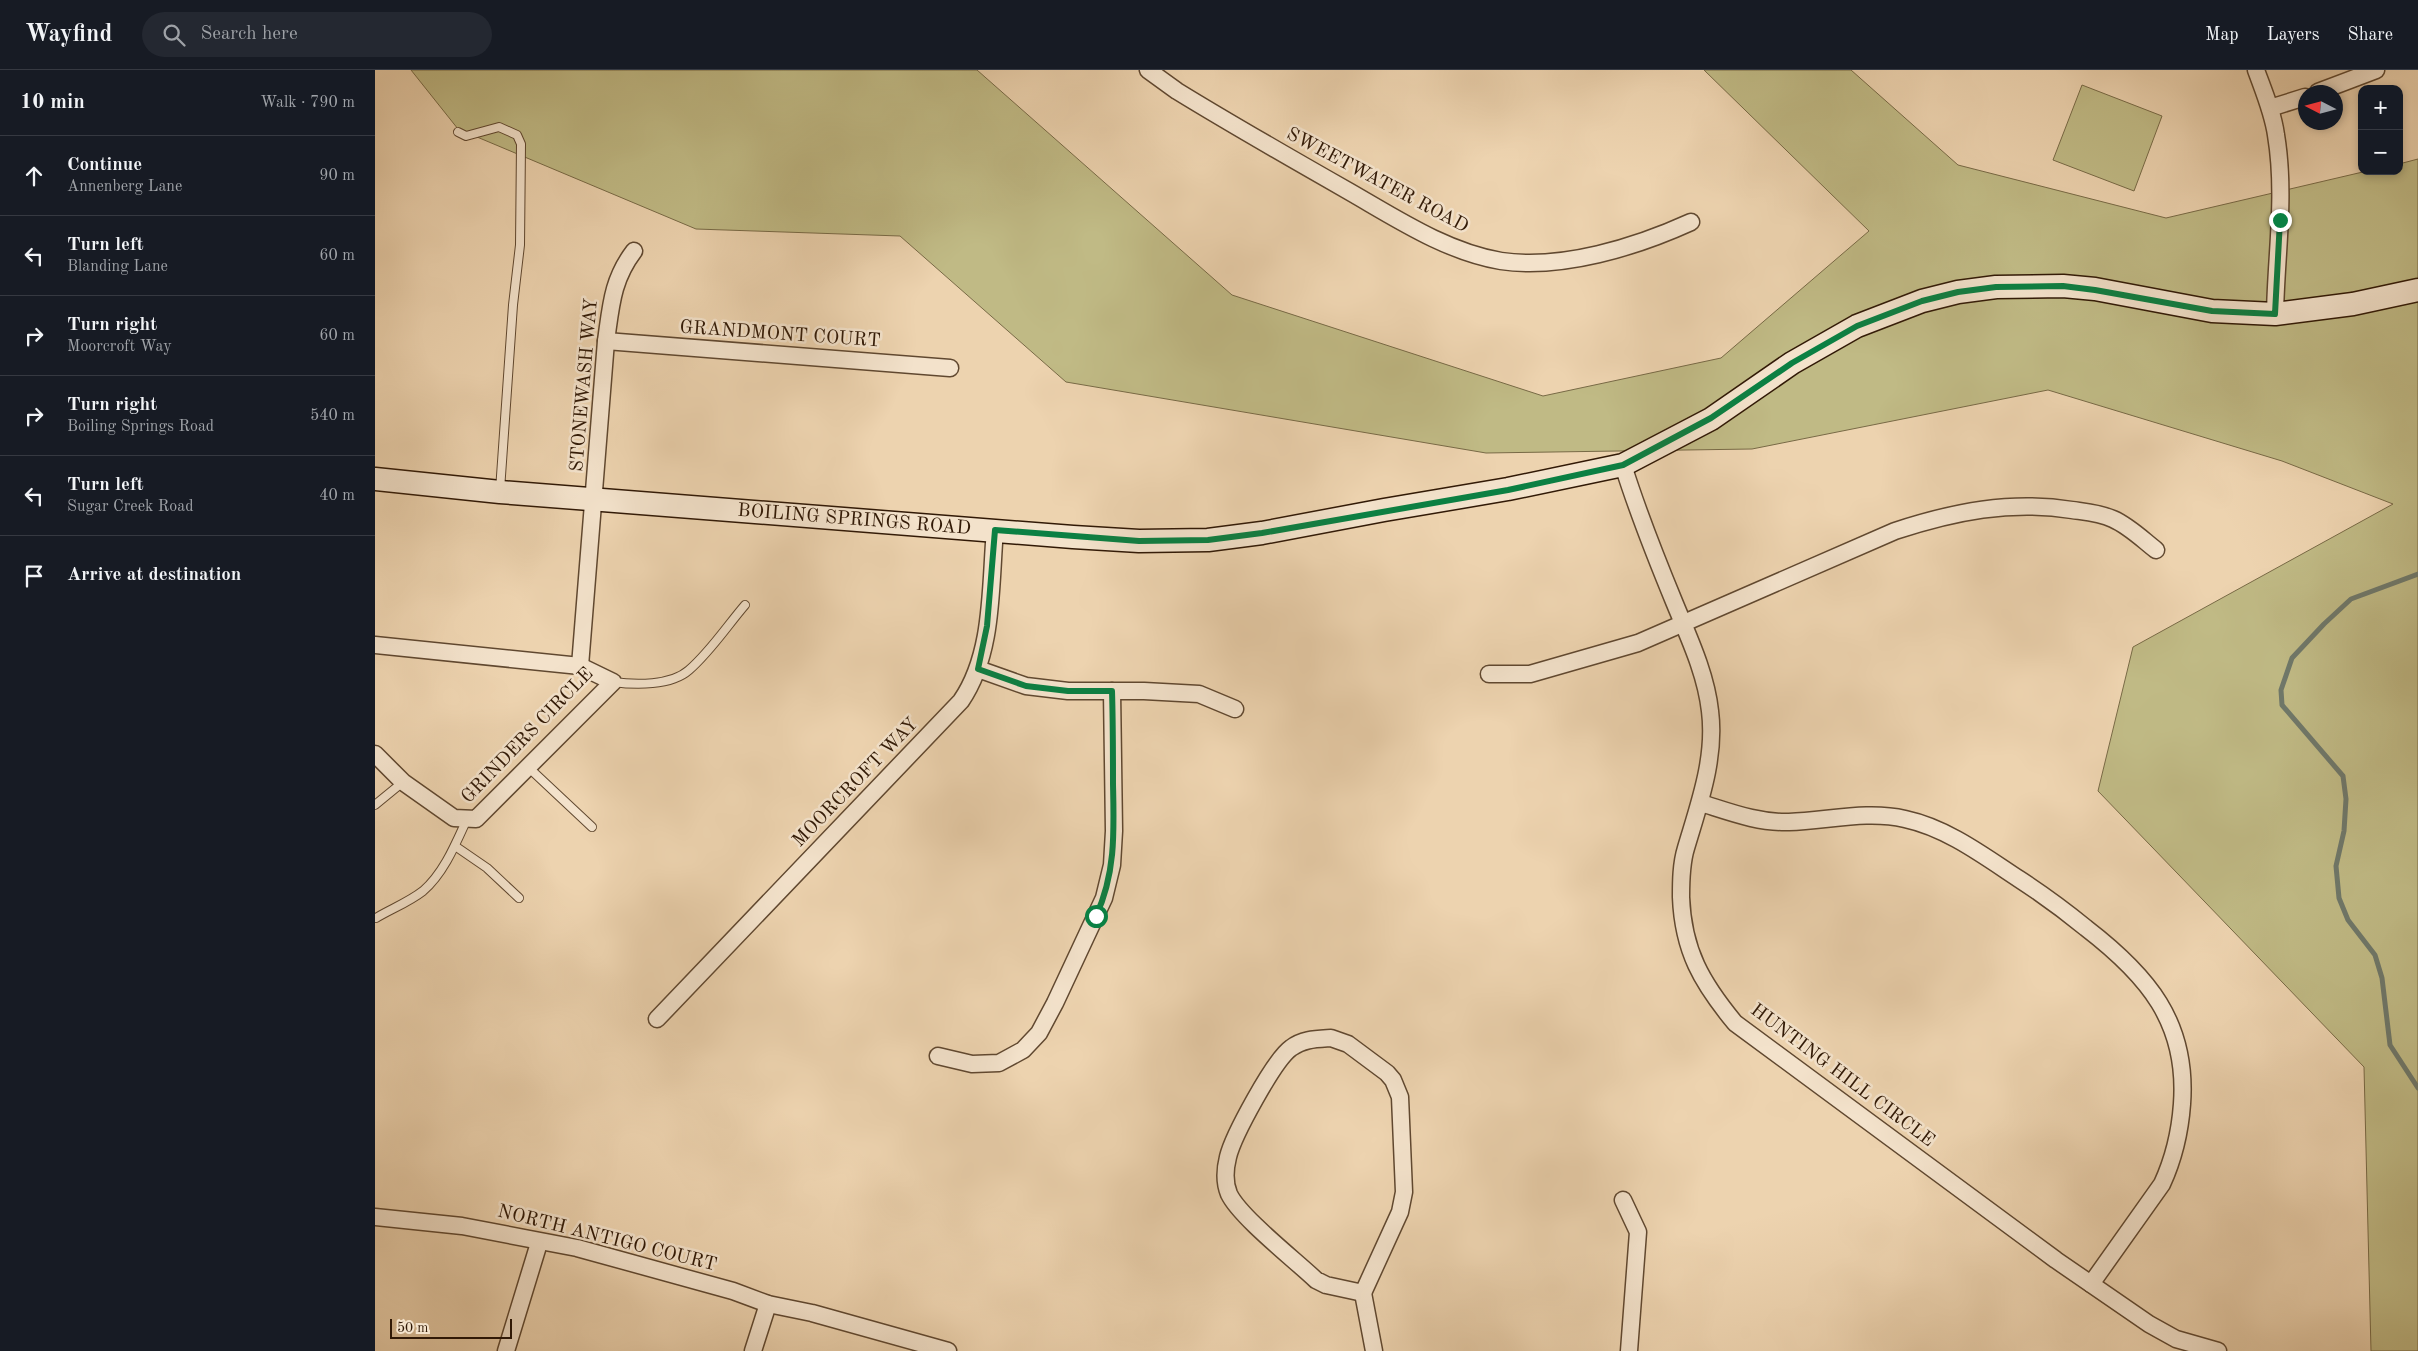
<!DOCTYPE html>
<html lang="en">
<head>
<meta charset="utf-8">
<style>
  body { margin:0; font-family:"Old Standard TT",serif; background:#242831; color:#f1f3f6 }
  .controls { position:absolute; right:15px; top:15px; display:grid; overflow:hidden; border-radius:10px; box-shadow:0 2px 8px #0003 }
  .controls button { width:45px; height:45px; display:grid; place-items:center; padding:0; border:0; border-bottom:1px solid #363941; background:#171b24; color:#f1f3f6; font:25px sans-serif }
  .compass { position:absolute; left:1923px; top:15px; width:45px; height:45px; border-radius:50%; background:#171b24; box-shadow:0 2px 8px #0003; rotate:276deg }
  .scale { position:absolute; left:15px; bottom:12px; width:122px; box-sizing:border-box; padding-left:5px; border:2px solid #311906; border-top:0; font-size:14px; line-height:18px; white-space:nowrap; color:#311906; -webkit-text-stroke:4px #f3e2cb; paint-order:stroke }
  .stop { position:absolute; width:15px; height:15px; margin:-11px; border:4px solid #0b8043; border-radius:50%; background:#fff }
  .stop.end { background:#0b8043; border-color:#fff; box-shadow:0 1px 5px #0008 }
  .list { margin:0; padding:0; list-style:none }
  h2 { display:flex; justify-content:space-between; align-items:center; height:65px; margin:0; padding:0 20px; font-size:21px }
  h2 small { font-size:16px; font-weight:400; color:#9ea1a6 }
  .list li { display:grid; grid-template-columns:32px 1fr auto; gap:15px; align-items:center; box-sizing:border-box; height:80px; padding:0 20px; border-top:1px solid #363941 }
  .list b { display:block; font-size:19px; white-space:nowrap }
  .list p { margin:0; font-size:16px; white-space:nowrap; color:#9ea1a6 }
  .list em { font-size:16px; font-style:normal; color:#9ea1a6 }
  .icon { flex:none; width:28px; height:28px; fill:none; stroke:currentColor; stroke-width:2; stroke-linecap:round; stroke-linejoin:round }
  .map { position:relative; flex:none; width:2043px; height:1281px; overflow:hidden }
  header { display:flex; align-items:center; gap:30px; box-sizing:border-box; height:70px; padding:0 25px; background:#171b24; border-bottom:1px solid #363941 }
  header strong { font-size:24px }
  nav { display:flex; gap:28px; margin-inline-start:auto; font-size:18px }
  .search { width:350px; height:45px; background:#242831; display:flex; align-items:center; gap:12px; box-sizing:border-box; padding:0 18px; border-radius:28px; color:#9ea1a6; font-size:19px }
  main { display:flex }
  aside { flex:1; background:#171b24 }
  .map>svg:first-child { display:block }
</style>
</head>
<body>
<header>
<strong>Wayfind</strong>
<div class="search"><svg class="icon" aria-label="search" viewBox="0 0 24 24"><circle cx="10" cy="10" r="6"/><path d="M15 15l6 6"/></svg>Search here</div>
<nav><a>Map</a><a>Layers</a><a>Share</a></nav>
</header>
<main>
<aside>
<h2>10 min<small>Walk · 790 m</small></h2>
<ul class="list">
<li><svg class="icon" aria-label="ahead" viewBox="0 0 24 24"><path d="M12 20V5M6 11l6-6 6 6"/></svg><div><b>Continue</b><p>Annenberg Lane</p></div><em>90 m</em></li>
<li><svg class="icon" aria-label="left" viewBox="0 0 24 24"><path d="M17 20v-9H6M10 6l-5 5 5 5"/></svg><div><b>Turn left</b><p>Blanding Lane</p></div><em>60 m</em></li>
<li><svg class="icon" aria-label="right" viewBox="0 0 24 24"><path d="M7 20v-9h11M14 6l5 5-5 5"/></svg><div><b>Turn right</b><p>Moorcroft Way</p></div><em>60 m</em></li>
<li><svg class="icon" aria-label="right" viewBox="0 0 24 24"><path d="M7 20v-9h11M14 6l5 5-5 5"/></svg><div><b>Turn right</b><p>Boiling Springs Road</p></div><em>540 m</em></li>
<li><svg class="icon" aria-label="left" viewBox="0 0 24 24"><path d="M17 20v-9H6M10 6l-5 5 5 5"/></svg><div><b>Turn left</b><p>Sugar Creek Road</p></div><em>40 m</em></li>
<li><svg class="icon" aria-label="arrive" viewBox="0 0 24 24"><path d="M6 21V4h12l-3 4 3 4H6"/></svg><div><b>Arrive at destination</b></div></li>
</ul>
</aside>
<div class="map">
<svg width="2043" height="1281" viewBox="0 0 2043 1281">
  <rect width="100%" height="100%" fill="#edd3af"/>
  <filter id="stains"><feTurbulence type="fractalNoise" baseFrequency=".004" numOctaves="4"/><feColorMatrix values="0 0 0 0 .2 0 0 0 0 .09 0 0 0 0 .02 0 0 0 .5 -.17"/></filter>
  <radialGradient id="worn" r=".72"><stop offset=".6" stop-color="#630" stop-opacity="0"/><stop offset="1" stop-color="#630" stop-opacity=".3"/></radialGradient>
  <!-- green -->
  <g fill="#c0ba85" stroke="#786a46">
    <path d="M36,0H602L857,225L1168,326L1346,288L1494,161L1329,0H1476L1583,95L1791,148L1992,101H2024V94L2043,89V1281H1996L1989,997L1723,721L1758,577L2018,434L1907,391L1673,320L1377,379L1111,383L691,312L525,166L321,159L83,59Z"/>
    <path d="M1707,15L1787,46L1759,121L1678,90Z"/>
  </g>
  <g fill="none" stroke-linecap="round" stroke-linejoin="round">
    <!-- stream -->
    <path stroke="#6f786a" stroke-width="5" d="M2043,504L1976,529L1949,554L1917,588L1906,620L1907,635L1968,706L1971,729L1969,761L1961,796L1964,828L1973,850L2000,885L2007,908L2015,975L2043,1018"/>
    <!-- lane casing -->
    <g stroke="#604830" stroke-width="10">
      <g id="lane">
        <path d="M83,62L91,66L124,57L142,65L146,74L145,175L138,235L125,420"/>
        <path d="M238,612C260,615 296,616 314,600C335,582 352,556 370,535"/>
        <path d="M153,697L217,757"/>
        <path d="M0,735L28,712"/>
        <path d="M80,776L112,798L144,828"/>
        <path d="M1,848C16,839 34,832 48,821C69,803 81,773 92,749"/>
      </g>
    </g>
    <!-- street casing -->
    <g stroke="#604830" stroke-width="19">
      <g id="street">
        <path d="M773,0L802,21C859,56 917,89 975,122C1022,149 1072,182 1126,191C1187,200 1261,177 1316,152"/>
        <path d="M1881,0C1889,22 1898,43 1901,65C1911,125 1901,185 1900,244"/>
        <path d="M1943,22L2001,0"/>
        <path d="M1895,38L1930,27"/>
        <path d="M231,271L575,298"/>
        <path d="M1248,395C1263,443 1281,488 1300,534C1314,568 1331,604 1335,641C1341,688 1324,734 1311,778C1306,794 1306,812 1306,827C1308,881 1327,913 1360,953L1681,1190L1774,1254L1801,1269L1843,1281"/>
        <path d="M0,575L205,596L238,612L101,749L79,748L28,712L0,684"/>
        <path d="M205,596L231,271C236,236 237,210 259,181"/>
        <path d="M603,599L651,616L693,621H769L824,624L860,639"/>
        <path d="M1114,604H1155L1263,573L1520,461C1578,442 1636,430 1697,440C1711,442 1725,443 1738,449C1754,456 1767,469 1781,480"/>
        <path d="M1326,733C1355,742 1383,753 1414,752C1452,751 1492,740 1530,749C1572,758 1609,786 1644,809C1667,824 1689,840 1711,858C1772,905 1813,952 1807,1034C1805,1062 1799,1088 1787,1114L1716,1214"/>
        <path d="M282,949L586,631C619,583 615,516 620,460"/>
        <path d="M956,968L973,974L1012,1003L1018,1010L1025,1027L1029,1122L1025,1142L988,1223L951,1215L941,1210C920,1190 865,1147 854,1124C849,1112 850,1099 853,1087C858,1066 899,990 916,978C928,969 941,969 956,968Z"/>
        <path d="M563,986L597,994L624,993L648,980L664,963L680,933L729,828L737,795L739,761L737,621"/>
        <path d="M1248,1130L1263,1162L1254,1281"/>
        <path d="M0,1147L87,1156L202,1178L358,1221L393,1234L437,1243L573,1281"/>
        <path d="M988,1223L999,1281"/>
        <path d="M131,1281L164,1173"/>
        <path d="M378,1281L393,1234"/>
      </g>
    </g>
    <!-- secondary casing -->
    <g stroke="#311906" stroke-width="25">
      <g id="secondary">
        <path id="s1" d="M0,409L125,422L698,467L764,471L833,470L887,463L1009,440L1133,419L1248,395L1336,349L1417,293L1482,256L1547,231L1583,222L1621,217L1688,216L1720,219L1837,241L1900,244L1978,234L2043,220"/>
      </g>
    </g>
    <!-- lane -->
    <use href="#lane" stroke="#f3e2cb" stroke-width="8"/>
    <!-- street -->
    <use href="#street" stroke="#f3e2cb" stroke-width="16"/>
    <!-- secondary -->
    <use href="#secondary" stroke="#f3e2cb" stroke-width="22"/>
  </g>
  <g fill="none" stroke-linecap="round" stroke-linejoin="round">
    <!-- route -->
    <path stroke="#0b8043" stroke-width="6" d="M721,846C741,803 739,760 738,714C738,683 738,652 737,621H693L651,616L603,599L612,556L620,460L764,471L833,470L887,463L1133,420L1248,395L1336,348L1417,293L1482,256L1547,231L1583,222L1621,217L1688,216L1720,220L1837,241L1900,244L1905,150"/>
  </g>
  <g text-anchor="middle" dominant-baseline="central" stroke-width="5" stroke-linejoin="round" paint-order="stroke">
    <!-- street labels -->
    <g font-size="19" fill="#311906" stroke="#f3e2cb">
      <text transform="translate(1002 111) rotate(28)">SWEETWATER ROAD</text>
      <text transform="translate(405 265) rotate(4)">GRANDMONT COURT</text>
      <text transform="translate(210 315) rotate(-85)">STONEWASH WAY</text>
      <text stroke="none"><textPath href="#s1" startOffset="481">BOILING SPRINGS ROAD</textPath></text>
      <text transform="translate(153 666) rotate(-46)">GRINDERS CIRCLE</text>
      <text transform="translate(481 713) rotate(-46)">MOORCROFT WAY</text>
      <text transform="translate(1467 1006) rotate(37)">HUNTING HILL CIRCLE</text>
      <text transform="translate(232 1169) rotate(14)">NORTH ANTIGO COURT</text>
    </g>
  </g>
  <rect width="100%" height="100%" filter="url(#stains)"/>
  <rect width="100%" height="100%" fill="url(#worn)"/>
</svg>
<div class="controls">
<button>+</button>
<button>−</button>
</div>
<svg class="compass" viewBox="-18 -18 36 36"><path d="M0-13l5 13h-10z" fill="#e53935"/><path d="M0 13l5-13h-10z" fill="#9ea1a6"/></svg>
<div class="scale">50 m</div>
<div class="stop" style="left:721px;top:846px"></div>
<div class="stop end" style="left:1905px;top:150px"></div>
</div>
</main>
</body>
</html>
